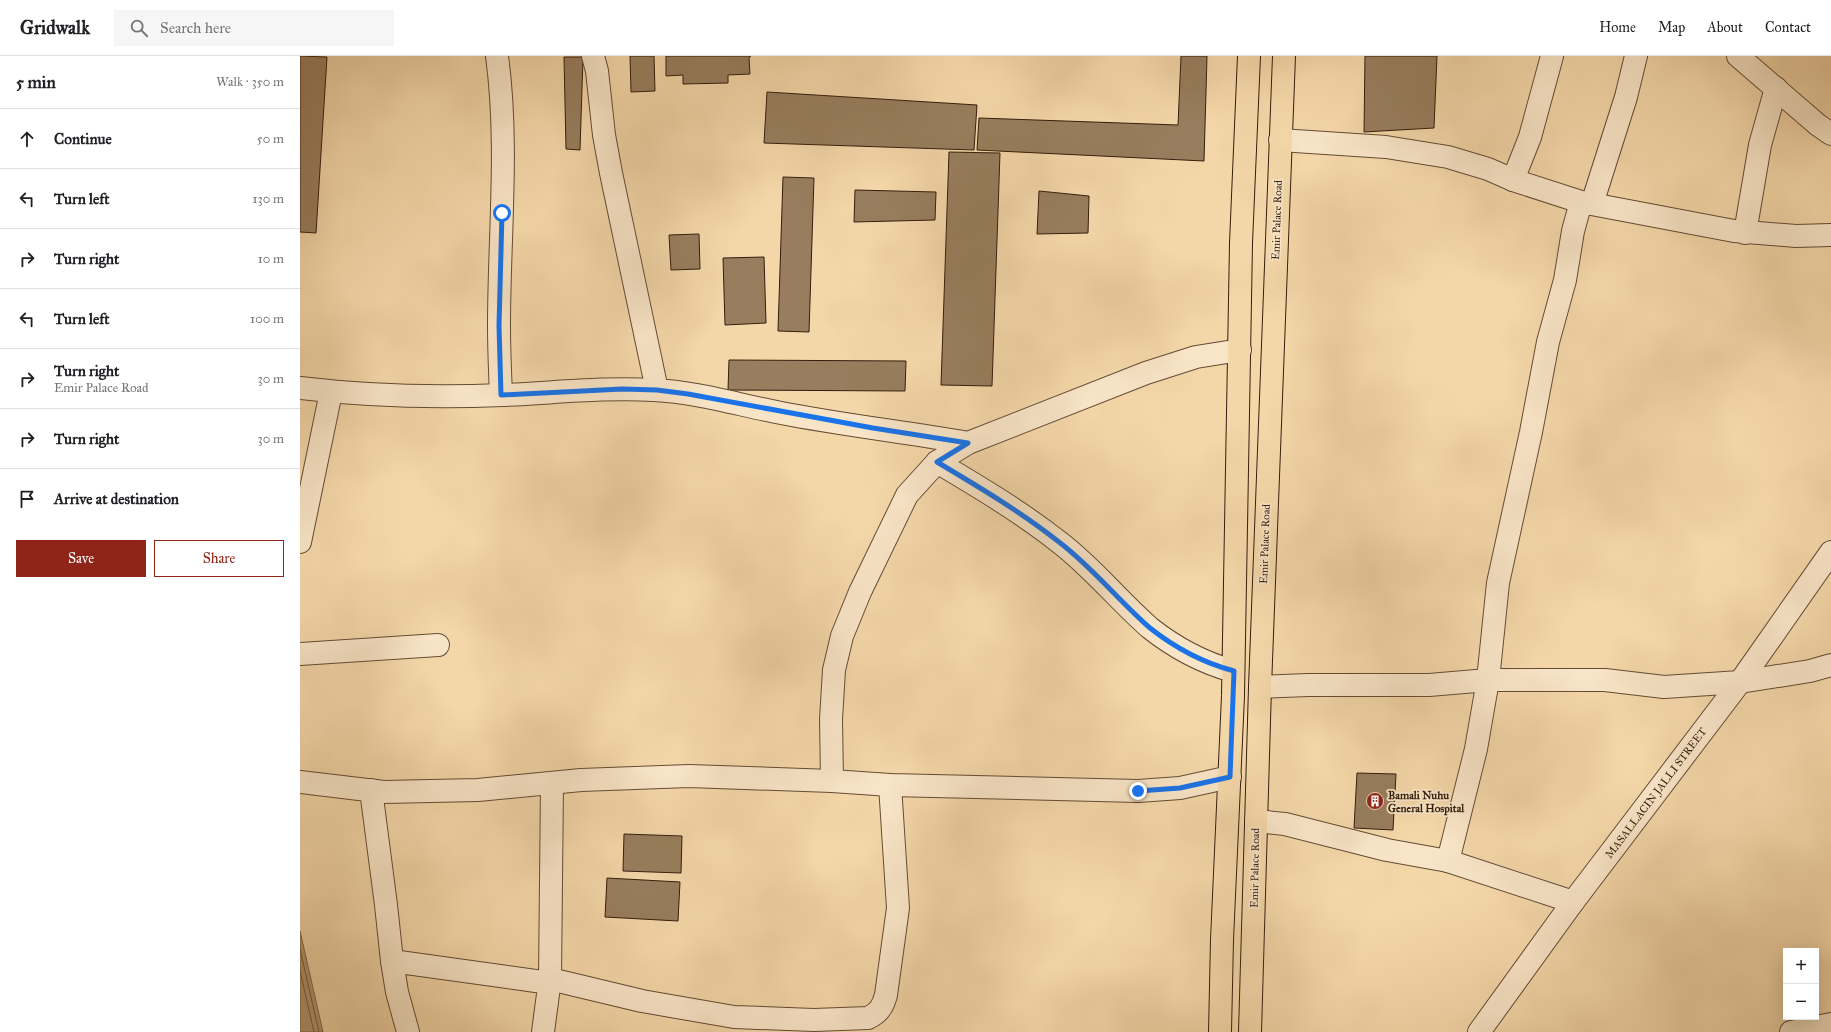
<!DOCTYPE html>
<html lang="en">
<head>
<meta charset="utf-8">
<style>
  body { margin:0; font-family:"IM FELL Great Primer",serif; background:#f6f6f6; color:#202124 }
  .controls { position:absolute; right:12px; bottom:12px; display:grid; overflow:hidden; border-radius:0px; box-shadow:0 4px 16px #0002 }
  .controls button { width:36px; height:36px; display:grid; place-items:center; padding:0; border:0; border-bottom:1px solid #e0e0e0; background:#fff; color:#202124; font:20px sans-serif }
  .stop { position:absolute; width:12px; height:12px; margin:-9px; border:3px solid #1a73e8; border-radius:50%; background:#fff }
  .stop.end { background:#1a73e8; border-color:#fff; box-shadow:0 1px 4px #0008 }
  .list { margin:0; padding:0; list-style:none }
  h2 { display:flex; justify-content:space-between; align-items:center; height:52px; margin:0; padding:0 16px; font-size:17px }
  h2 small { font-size:13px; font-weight:400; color:#757577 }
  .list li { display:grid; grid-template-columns:26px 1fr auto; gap:12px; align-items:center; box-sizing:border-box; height:60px; padding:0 16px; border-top:1px solid #e0e0e0 }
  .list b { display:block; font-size:15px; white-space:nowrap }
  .list p { margin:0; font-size:13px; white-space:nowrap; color:#757577 }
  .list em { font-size:13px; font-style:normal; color:#757577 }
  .actions { display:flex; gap:8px; padding:12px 16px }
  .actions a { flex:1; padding:9px 0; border:1px solid #8f2418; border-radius:0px; text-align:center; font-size:14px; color:#8f2418 }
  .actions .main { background:#8f2418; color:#fff }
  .icon { flex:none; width:22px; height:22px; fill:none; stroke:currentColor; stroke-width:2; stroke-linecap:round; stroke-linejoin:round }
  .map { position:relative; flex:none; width:1531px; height:976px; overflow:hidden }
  header { display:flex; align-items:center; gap:24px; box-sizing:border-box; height:56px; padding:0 20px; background:#fff; border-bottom:1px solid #e0e0e0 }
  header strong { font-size:19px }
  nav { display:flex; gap:22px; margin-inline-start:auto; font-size:14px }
  .search { width:280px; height:36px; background:#f6f6f6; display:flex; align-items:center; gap:10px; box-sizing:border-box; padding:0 14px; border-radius:0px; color:#757577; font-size:15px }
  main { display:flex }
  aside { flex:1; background:#fff }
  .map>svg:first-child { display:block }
</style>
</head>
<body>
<header>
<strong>Gridwalk</strong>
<div class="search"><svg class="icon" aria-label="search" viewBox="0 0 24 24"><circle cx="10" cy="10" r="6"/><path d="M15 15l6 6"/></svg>Search here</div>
<nav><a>Home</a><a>Map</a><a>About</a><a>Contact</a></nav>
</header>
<main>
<aside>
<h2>5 min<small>Walk · 350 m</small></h2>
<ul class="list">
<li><svg class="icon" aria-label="ahead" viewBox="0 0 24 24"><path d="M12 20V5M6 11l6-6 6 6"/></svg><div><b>Continue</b></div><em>50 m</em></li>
<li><svg class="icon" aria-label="left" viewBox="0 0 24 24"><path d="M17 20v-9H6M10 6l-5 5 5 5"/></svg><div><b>Turn left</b></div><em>130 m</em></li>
<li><svg class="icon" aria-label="right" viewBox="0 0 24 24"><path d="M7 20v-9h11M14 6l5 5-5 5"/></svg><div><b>Turn right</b></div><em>10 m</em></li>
<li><svg class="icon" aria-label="left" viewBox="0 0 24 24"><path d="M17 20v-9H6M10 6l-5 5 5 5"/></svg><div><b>Turn left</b></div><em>100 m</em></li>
<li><svg class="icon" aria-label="right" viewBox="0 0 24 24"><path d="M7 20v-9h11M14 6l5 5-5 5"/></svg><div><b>Turn right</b><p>Emir Palace Road</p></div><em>30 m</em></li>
<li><svg class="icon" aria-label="right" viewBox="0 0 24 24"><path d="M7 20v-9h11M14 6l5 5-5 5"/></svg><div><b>Turn right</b></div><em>30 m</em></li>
<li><svg class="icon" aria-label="arrive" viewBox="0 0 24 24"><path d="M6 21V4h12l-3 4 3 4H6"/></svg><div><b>Arrive at destination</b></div></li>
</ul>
<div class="actions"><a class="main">Save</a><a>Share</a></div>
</aside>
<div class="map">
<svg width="1531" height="976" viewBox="0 0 1531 976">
  <rect width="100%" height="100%" fill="#f4d7a9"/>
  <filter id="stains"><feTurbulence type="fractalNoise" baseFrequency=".005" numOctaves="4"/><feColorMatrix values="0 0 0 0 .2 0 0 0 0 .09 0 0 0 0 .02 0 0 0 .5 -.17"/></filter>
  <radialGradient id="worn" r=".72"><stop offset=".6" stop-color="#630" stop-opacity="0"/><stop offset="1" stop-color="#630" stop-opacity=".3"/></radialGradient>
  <!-- water -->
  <path fill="#b39874" stroke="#80674a" d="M0,875L23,976H0Z"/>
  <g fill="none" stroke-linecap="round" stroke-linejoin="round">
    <!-- shore -->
    <g stroke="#745a40" stroke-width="1">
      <path d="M0,893L19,976"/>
      <path d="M0,915L14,976"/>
    </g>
  </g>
  <!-- building -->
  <g fill="#987e5e" stroke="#341d0c">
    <path d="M0,0L27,1L16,177L0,176Z"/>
    <path d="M330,0H354L355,35L331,36Z"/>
    <path d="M366,0H451L449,2L450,18L428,19V27L383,28V19L366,20Z"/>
    <path d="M881,0H907L904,105L677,94L679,62L878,69Z"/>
    <path d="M1065,0H1137L1134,72L1064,76Z"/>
    <path d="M264,1H283L280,94L266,93Z"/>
    <path d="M467,36L677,49L674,94L464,87Z"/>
    <path d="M649,96L700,97L692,330L641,329Z"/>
    <path d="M483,121L514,122L509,276L478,275Z"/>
    <path d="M555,134L636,136L635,164L554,166Z"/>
    <path d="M739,135L789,140L788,177L737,178Z"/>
    <path d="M399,178L400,213L371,214L369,179Z"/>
    <path d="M464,201L466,267L425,269L423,202Z"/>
    <path d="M429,304L606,305L605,335L428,334Z"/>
    <path d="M1057,717L1096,718L1093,774L1054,772Z"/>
    <path d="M324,778L382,780L381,817L323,815Z"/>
    <path d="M307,822L380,826L378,865L305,861Z"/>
  </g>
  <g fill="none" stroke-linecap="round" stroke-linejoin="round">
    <!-- minor casing -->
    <g stroke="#644c33" stroke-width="24">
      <g id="minor">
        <path d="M197,0C209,89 199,180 199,270C199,293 200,316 201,339"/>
        <path d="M293,0L297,15L304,79L311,117L357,334"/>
        <path d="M1438,0L1518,69L1531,78"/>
        <path d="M980,84L1086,91L1148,101L1188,113L1213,124L1281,146L1434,175L1496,180L1531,179"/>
        <path d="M1213,124L1230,81L1252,0"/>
        <path d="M1292,148L1326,41L1336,0"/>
        <path d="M1445,177L1460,89L1476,32"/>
        <path d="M0,332C67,340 135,342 203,339C253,337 304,331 354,334C397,336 439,349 481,357C543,369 605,376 668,387"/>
        <path d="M637,406C679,431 721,456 759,486C792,511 819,545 850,572C874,591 904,607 933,615"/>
        <path d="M0,486L31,336"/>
        <path d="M0,598L138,589"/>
        <path d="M960,631L1008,629H1129L1188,624H1305L1364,631L1440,626L1510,615L1531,609"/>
        <path d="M532,725L531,663L534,614L542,580L560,536L607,439L637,406L668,387L846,317L896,301L940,294"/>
        <path d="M0,726L84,736L178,734L281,724L389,720L532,725L590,729L838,735L880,732L930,721"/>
        <path d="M71,734L86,849L92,905L97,936L108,976"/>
        <path d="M956,765L985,768L1087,794L1148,805L1273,846"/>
        <path d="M1148,805L1176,693L1188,624L1198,527L1231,376L1248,286L1265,224L1273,175L1281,146"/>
        <path d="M92,905L250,927"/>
        <path d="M250,923L342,945L434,961L514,964L568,962C579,957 583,950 586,939L598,852L590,729"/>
        <path d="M243,976L250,923L252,727"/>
        <path d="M1179,976L1273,846L1440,626L1531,496"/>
        <path d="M1491,976L1531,968"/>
      </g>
    </g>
    <!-- major casing -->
    <g stroke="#341d0c" stroke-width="24">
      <g id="major">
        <path d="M920,976L922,884L933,640L941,187L949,0"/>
        <path d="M950,976L960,631L984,0"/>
      </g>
    </g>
    <!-- minor -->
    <use href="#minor" stroke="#f8e5c7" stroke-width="22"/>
    <!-- major -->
    <use href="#major" stroke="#f4d7a9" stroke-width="22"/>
  </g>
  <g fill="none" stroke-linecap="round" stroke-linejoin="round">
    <!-- route -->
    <path stroke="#1a73e8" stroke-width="5" d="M202,157L199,270L201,339L322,333L357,334L388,338L573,372L668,387L637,406C679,431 721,456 759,486C792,511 819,545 850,572C874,591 904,607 934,615L930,721L880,732L838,735"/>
  </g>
  <!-- icons -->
  <defs>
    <g id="building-disc" transform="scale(0.9)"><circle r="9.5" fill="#8f2418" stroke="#f8e5c7"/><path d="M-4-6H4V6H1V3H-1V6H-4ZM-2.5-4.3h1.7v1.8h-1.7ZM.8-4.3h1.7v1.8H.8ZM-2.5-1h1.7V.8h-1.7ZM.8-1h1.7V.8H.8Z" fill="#fff"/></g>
  </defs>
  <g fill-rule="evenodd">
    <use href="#building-disc" x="1075" y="745"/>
  </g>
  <g text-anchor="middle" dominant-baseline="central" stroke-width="3.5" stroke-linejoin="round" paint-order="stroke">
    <!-- street labels -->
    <g font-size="11" fill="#341d0c" stroke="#f8e5c7">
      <text transform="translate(977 164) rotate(-88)">Emir Palace Road</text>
      <text transform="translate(965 488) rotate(-88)">Emir Palace Road</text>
      <text transform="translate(1356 737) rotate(-53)">MASALLACIN JALLI STREET</text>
      <text transform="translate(955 812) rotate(-89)">Emir Palace Road</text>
    </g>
    <!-- poi labels -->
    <g font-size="11" font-weight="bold" fill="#341d0c" stroke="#f8e5c7" text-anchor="start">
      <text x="1088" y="739">Bamali Nuhu<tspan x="1088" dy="13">General Hospital</tspan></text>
    </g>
  </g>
  <rect width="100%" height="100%" filter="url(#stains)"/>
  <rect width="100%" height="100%" fill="url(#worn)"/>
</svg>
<div class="controls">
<button>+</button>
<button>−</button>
</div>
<div class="stop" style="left:202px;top:157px"></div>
<div class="stop end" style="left:838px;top:735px"></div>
</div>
</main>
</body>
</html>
